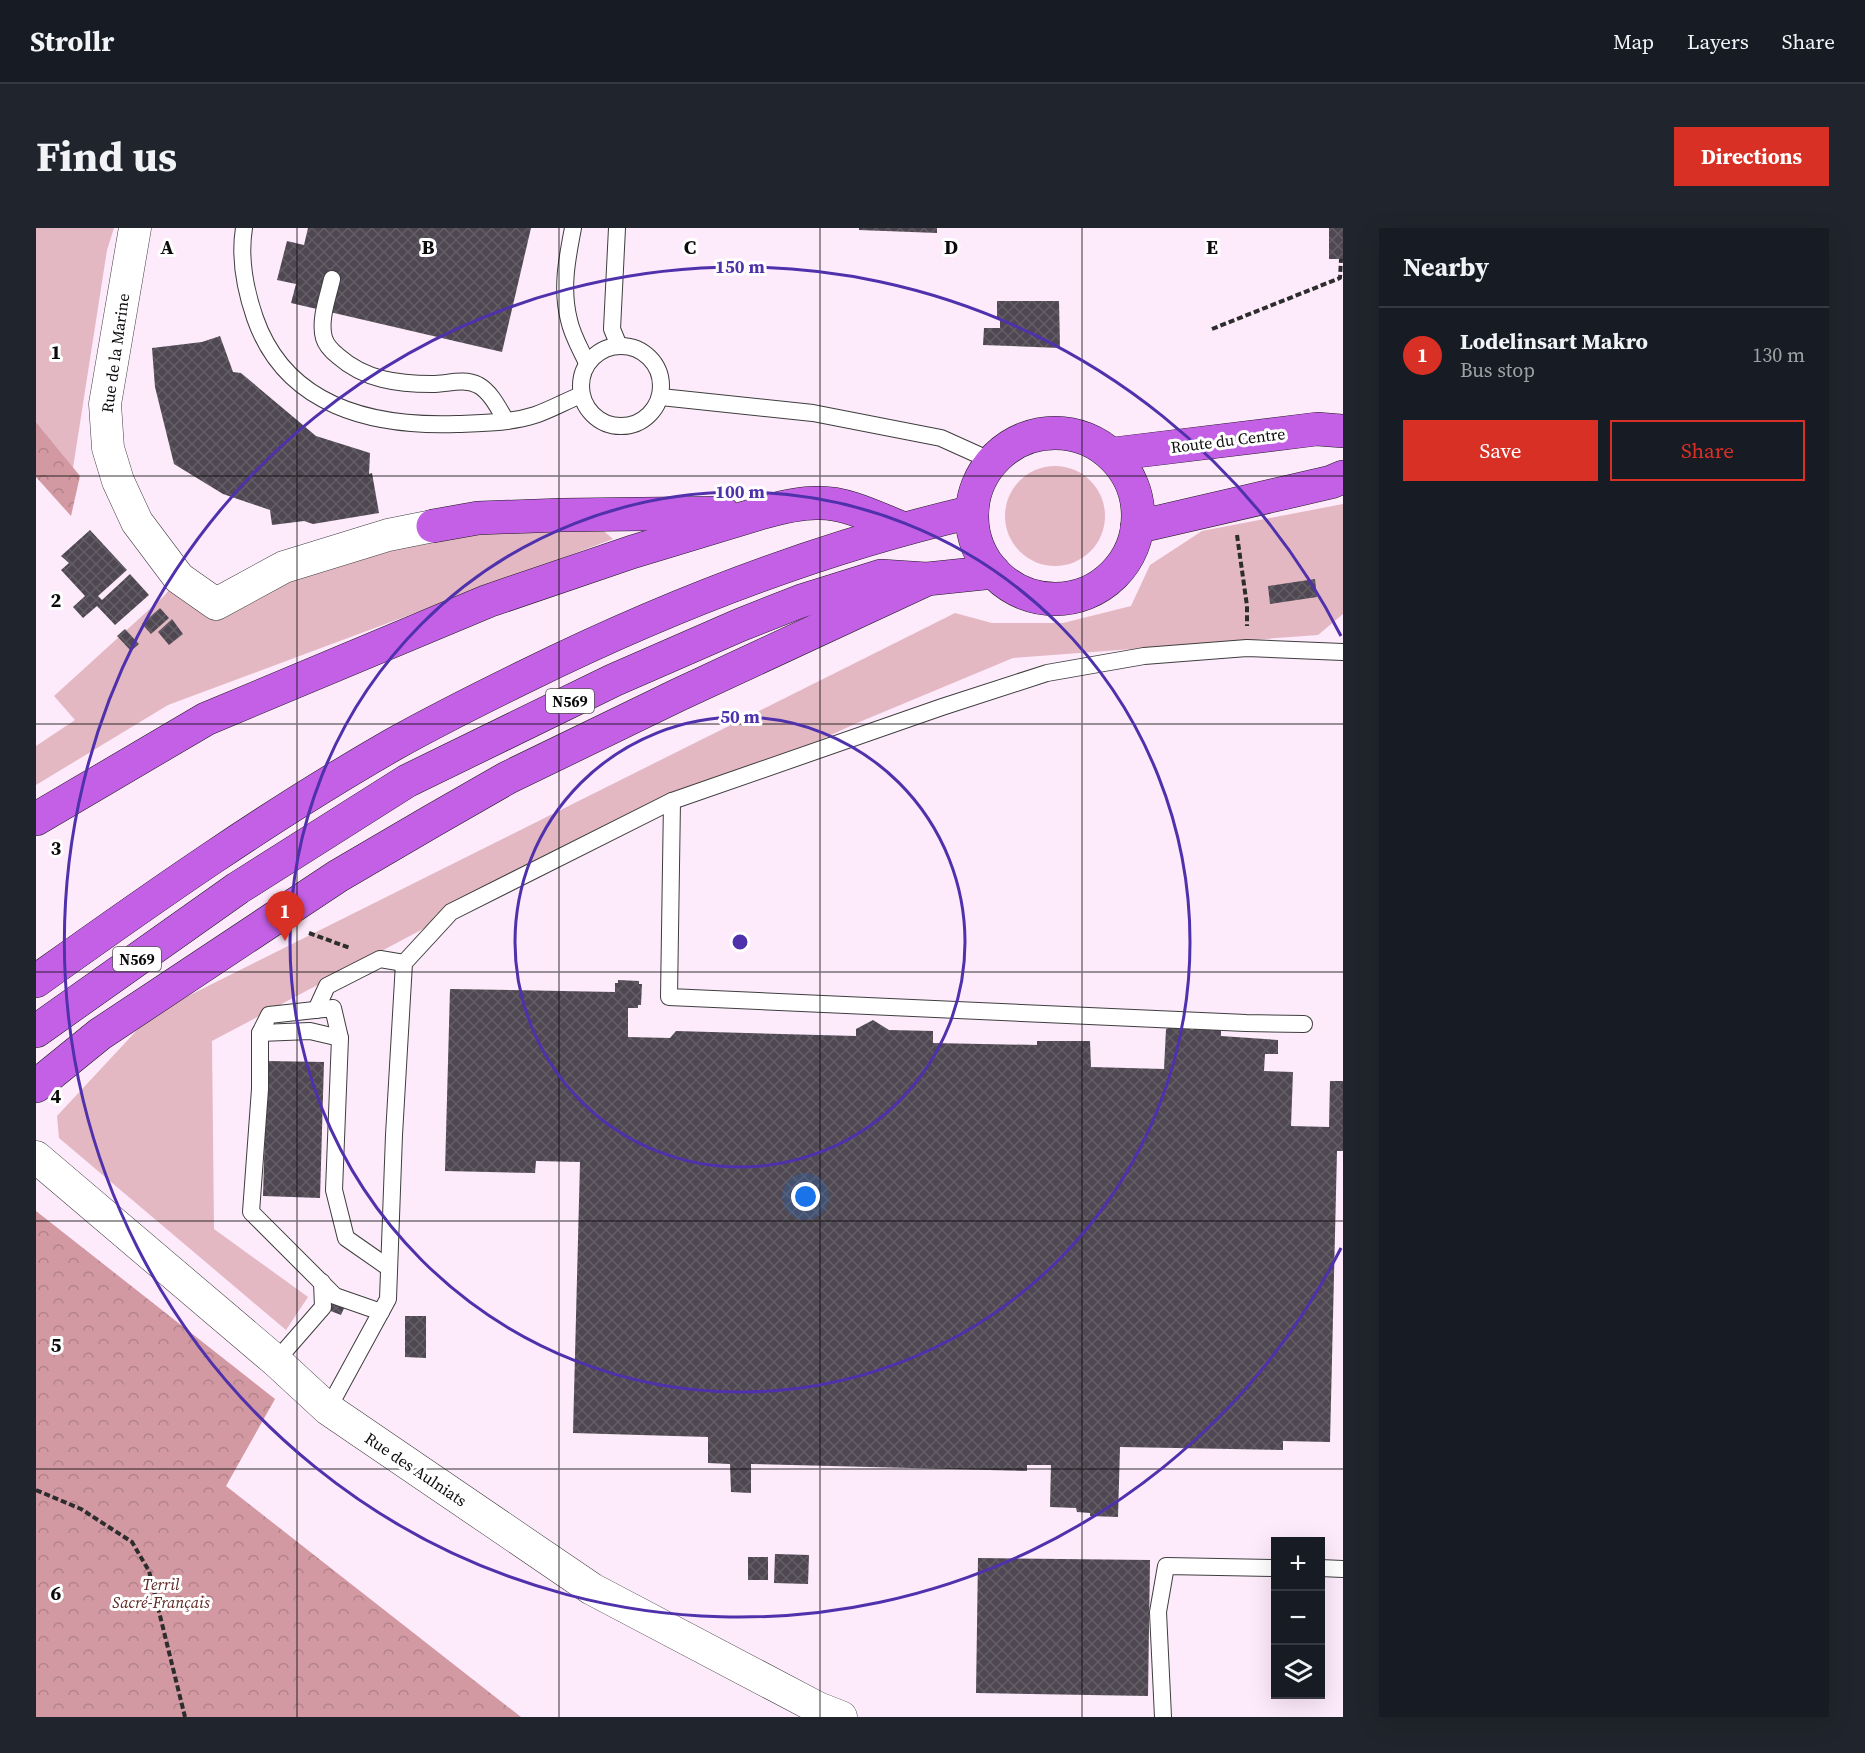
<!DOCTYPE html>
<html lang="en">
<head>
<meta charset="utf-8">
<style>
  body { margin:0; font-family:"Source Serif 4",serif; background:#20242c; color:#f1f3f6 }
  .controls { position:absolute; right:18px; bottom:18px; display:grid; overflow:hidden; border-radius:0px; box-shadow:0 6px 24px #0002 }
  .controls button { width:54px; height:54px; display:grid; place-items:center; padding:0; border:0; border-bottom:2px solid #363941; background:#171b24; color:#f1f3f6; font:30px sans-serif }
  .you { position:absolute; left:770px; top:969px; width:21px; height:21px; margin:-15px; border:4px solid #fff; border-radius:50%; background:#1a73e8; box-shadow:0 0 0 9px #1a73e833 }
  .badge { display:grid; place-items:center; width:39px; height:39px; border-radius:50%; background:#d93025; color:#fff; font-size:20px; font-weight:700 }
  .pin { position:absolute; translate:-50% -50px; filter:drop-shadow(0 2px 3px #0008) }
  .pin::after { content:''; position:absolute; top:32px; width:21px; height:18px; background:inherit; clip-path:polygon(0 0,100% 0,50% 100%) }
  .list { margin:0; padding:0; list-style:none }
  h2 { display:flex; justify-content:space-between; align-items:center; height:78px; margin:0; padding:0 24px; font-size:26px }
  h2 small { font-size:20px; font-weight:400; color:#9ea1a6 }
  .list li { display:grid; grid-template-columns:39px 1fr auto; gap:18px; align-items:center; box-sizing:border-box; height:96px; padding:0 24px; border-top:2px solid #363941 }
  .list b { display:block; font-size:22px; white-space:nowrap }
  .list p { margin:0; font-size:20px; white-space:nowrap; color:#9ea1a6 }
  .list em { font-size:20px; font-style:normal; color:#9ea1a6 }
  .actions { display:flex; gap:12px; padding:18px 24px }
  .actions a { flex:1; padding:14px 0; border:2px solid #d93025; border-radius:0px; text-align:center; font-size:21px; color:#d93025 }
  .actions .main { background:#d93025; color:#fff }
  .icon { flex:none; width:33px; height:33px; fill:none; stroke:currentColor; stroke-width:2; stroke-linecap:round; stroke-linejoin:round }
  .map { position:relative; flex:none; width:1307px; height:1489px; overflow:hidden; border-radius:0px }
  header { display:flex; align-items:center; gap:36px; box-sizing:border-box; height:84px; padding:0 30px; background:#171b24; border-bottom:2px solid #363941 }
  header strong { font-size:28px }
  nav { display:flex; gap:33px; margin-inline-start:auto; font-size:21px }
  .intro { display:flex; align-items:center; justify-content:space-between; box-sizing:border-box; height:144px; padding:0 36px }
  h1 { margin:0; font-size:42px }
  .button { padding:15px 27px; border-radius:0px; background:#d93025; color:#fff; font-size:21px; font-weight:700 }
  main { display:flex; gap:36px; padding:0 36px }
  aside { flex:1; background:#171b24; border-radius:0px; box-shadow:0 6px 24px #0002 }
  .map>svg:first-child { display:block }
</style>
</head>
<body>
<header>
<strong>Strollr</strong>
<nav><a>Map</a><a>Layers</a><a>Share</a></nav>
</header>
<div class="intro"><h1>Find us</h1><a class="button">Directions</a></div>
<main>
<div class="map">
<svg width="1307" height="1489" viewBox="0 0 1307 1489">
  <defs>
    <pattern id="forest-crowns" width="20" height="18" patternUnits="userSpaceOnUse" patternTransform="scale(1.5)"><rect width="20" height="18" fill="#d299a2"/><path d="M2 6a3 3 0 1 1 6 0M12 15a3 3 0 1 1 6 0" fill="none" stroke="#b3828a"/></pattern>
    <pattern id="building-cross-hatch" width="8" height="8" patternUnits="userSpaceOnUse" patternTransform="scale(1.5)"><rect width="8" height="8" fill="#4f4852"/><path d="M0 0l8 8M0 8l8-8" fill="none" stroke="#645e66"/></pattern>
  </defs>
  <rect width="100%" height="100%" fill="#fdeafb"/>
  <!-- grass -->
  <g fill="#e3b8c2">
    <path d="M0,0H78L71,22L37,240L0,194Z"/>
    <circle cx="1019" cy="288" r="50"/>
    <path d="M1307,276V386L1282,407L977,430L821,495L483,650L176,813L178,1001L272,1069L250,1102L23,910L21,888L116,786L919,385L956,395H1027L1095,378L1114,337L1166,303Z"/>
    <path d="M549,287L577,311L132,477L0,557V518L39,492L18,468L128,368L143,350L180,376L268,333Z"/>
  </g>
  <!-- forest -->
  <g fill="url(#forest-crowns)">
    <path d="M0,194L44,248L35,288L0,249Z"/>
    <path d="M0,983L239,1171L190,1258L485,1489H0Z"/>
  </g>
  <!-- building -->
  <g fill="url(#building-cross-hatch)">
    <path d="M272,0H495L466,124L255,75L260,56L241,52L251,13L268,17Z"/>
    <path d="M823,0H901V5L823,2Z"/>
    <rect x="1293" y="0" width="14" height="31"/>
    <path d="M961,73H1023L1024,120L947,117L948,100H964V90H961Z"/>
    <path d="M184,108L197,144L205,145L280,208L334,225L333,246L336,245L343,285L277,296L268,293L236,297L234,282L187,266L138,236L119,159L116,120L166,114Z"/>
    <path d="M54,302L91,342L62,368L66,372L94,346L113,367L79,397L61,378L47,390L37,379L49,368L25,342L33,335L25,328Z"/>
    <path d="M1279,351L1281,369L1234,376L1232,358Z"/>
    <path d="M124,380L133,390L115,406L106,396Z"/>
    <path d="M136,391L147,406L133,417L122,404Z"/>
    <path d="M89,401L103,416L95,423L81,408Z"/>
    <path d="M582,752L603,753V756H606L605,777H602V780H592V809L634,810L640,803L820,808V801L837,792L853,802L897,803V815L1001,817V813H1054L1055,839L1128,841L1130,801L1142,794L1156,802L1173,795L1185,803V808L1242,812V826H1229L1228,843L1257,844L1255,898L1293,899L1294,853H1307V923H1301L1294,1214L1247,1213V1222L1084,1219L1082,1289L1054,1288V1285L1041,1284L1040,1280L1014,1279L1015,1237H991V1243L715,1236V1265L695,1264L694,1236L672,1235V1209L537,1205L544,934L500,933L499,945L409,943L414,761L579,764V755H582Z"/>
    <path d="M231,833L288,834L284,970L227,968Z"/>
    <path d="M296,1073L309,1078L305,1087L292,1082Z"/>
    <path d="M369,1088H390V1130L369,1129Z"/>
    <path d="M739,1326L773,1327L772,1356L738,1355Z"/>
    <rect x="712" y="1329" width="20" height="23"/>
    <path d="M942,1330L1114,1332L1112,1468L940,1465Z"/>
  </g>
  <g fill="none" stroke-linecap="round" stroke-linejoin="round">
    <!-- lane casing -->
    <g stroke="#3e3e3e" stroke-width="18">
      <g id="lane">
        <path d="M208,0C203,31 209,61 219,90C250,179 337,199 421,196C447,195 474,195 499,187C514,182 530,173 545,167"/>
        <path d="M537,0C531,31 525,61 533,92C536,107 545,122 551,135"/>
        <path d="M581,0L576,101L583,118"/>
        <path d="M296,51C292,69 283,92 288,110C290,117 297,124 302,128C329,152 362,156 396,156C411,156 428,150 442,157C455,164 463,181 470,193"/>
        <circle cx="585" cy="158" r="40"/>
        <path d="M625,169L777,185L905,210L956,233"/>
        <path d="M636,573L633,769L1210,795L1268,796"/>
        <path d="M280,782L291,758L344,731L368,735"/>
        <path d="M224,805L233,787L297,780L304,810"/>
        <path d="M345,1084L299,1068L215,984L224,861V805L274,803L304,810L298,962L310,1010L353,1040"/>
        <path d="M240,1133L287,1079L286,1054"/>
        <path d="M292,1181L352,1071L358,907L368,735L415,684L636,573L906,479L1011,445L1108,428L1211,420L1307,424"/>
        <path d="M1284,1340L1307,1341"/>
        <path d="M1127,1489L1122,1384L1130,1338L1240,1340"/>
      </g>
    </g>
    <!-- street casing -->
    <g stroke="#3e3e3e" stroke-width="33">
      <g id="street">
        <path d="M99,0L69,176L72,220L82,253L101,294L143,350L180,376L248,339L352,307L397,298"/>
        <path d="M0,929L240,1133L292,1181L556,1361L782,1480L805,1489"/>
      </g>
    </g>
    <!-- highway casing -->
    <g stroke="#1c1c1c" stroke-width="34">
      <g id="highway">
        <circle cx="1019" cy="288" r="83"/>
        <path d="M1077,226L1281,201L1307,203"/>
        <path d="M397,298L442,290L526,287L687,285"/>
        <path d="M1101,299L1295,254L1307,249"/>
        <path d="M0,591L170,491L452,373L596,324L728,284C746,279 766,274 784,275C812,275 840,290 866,300"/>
        <path d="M0,753C116,670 234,587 358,516C401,492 445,470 490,448C632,378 781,320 936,284"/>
        <path d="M0,803L202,660L371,553L578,452L704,397L765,373L845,348L891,351L958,344"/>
        <path d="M0,858L64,806L302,648L396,593L471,550L642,467L887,353"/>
      </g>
    </g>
    <!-- path -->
    <g stroke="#2d2d2d" stroke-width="4" stroke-dasharray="6 3" stroke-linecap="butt">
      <path d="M1176,101L1304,50L1305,31"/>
      <path d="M1201,307L1211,378V398"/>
      <path d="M273,705L314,720"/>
      <path d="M0,1262L45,1281L96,1314L113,1343L149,1489"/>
    </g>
    <!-- lane -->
    <use href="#lane" stroke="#fff" stroke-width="16"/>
    <!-- street -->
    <use href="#street" stroke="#fff" stroke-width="32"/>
    <!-- highway -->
    <use href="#highway" stroke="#c460e6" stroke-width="33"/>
  </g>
  <!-- grid -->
  <path fill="none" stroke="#0b0b0b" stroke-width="1.5" stroke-opacity="0.55" d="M261,0V1489M523,0V1489M784,0V1489M1046,0V1489M0,248H1307M0,496H1307M0,744H1307M0,993H1307M0,1241H1307"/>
  <!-- distance rings -->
  <g fill="none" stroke="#4f31ac" stroke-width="3">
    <circle cx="704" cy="714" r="225"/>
    <circle cx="704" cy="714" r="450"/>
    <path d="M1305 1020A675 675 0 1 1 1305 408"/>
  </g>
  <g text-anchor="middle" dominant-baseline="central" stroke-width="6" stroke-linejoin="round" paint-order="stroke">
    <!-- shield labels -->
    <g fill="#fff" stroke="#545454" stroke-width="1.5">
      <rect x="510" y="461" width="48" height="24" rx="4.5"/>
      <rect x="77" y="719" width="48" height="24" rx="4.5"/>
    </g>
    <g font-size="15" font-weight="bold" fill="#0b0b0b">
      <text x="534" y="473">N569</text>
      <text x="101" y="731">N569</text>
    </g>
    <!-- street labels -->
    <g font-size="16" fill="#0b0b0b" stroke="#fff">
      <text transform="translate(79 125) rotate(-82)">Rue de la Marine</text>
      <text transform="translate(1192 212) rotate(-7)">Route du Centre</text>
      <text transform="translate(380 1241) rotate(34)">Rue des Aulniats</text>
    </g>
    <!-- park labels -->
    <g font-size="16" font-style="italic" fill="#5b2722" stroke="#fff">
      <text x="125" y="1356">Terril<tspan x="125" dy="18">Sacré-Français</tspan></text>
    </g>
  </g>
  <g font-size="20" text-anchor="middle" font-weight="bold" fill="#0b0b0b" stroke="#fff" stroke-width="6" stroke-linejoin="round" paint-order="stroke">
    <text x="131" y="26">A</text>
    <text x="392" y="26">B</text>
    <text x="654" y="26">C</text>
    <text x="915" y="26">D</text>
    <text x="1176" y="26">E</text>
    <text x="20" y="131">1</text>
    <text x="20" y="379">2</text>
    <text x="20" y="627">3</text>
    <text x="20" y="875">4</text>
    <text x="20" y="1124">5</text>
    <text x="20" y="1372">6</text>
  </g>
  <circle cx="704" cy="714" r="9" fill="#4f31ac" stroke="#fff" stroke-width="3"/>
  <g font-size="18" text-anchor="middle" font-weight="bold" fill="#4f31ac" stroke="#fff" stroke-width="6" stroke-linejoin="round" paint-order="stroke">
    <text x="704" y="45">150 m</text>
    <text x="704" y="270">100 m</text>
    <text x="704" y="495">50 m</text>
  </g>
</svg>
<div class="controls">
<button>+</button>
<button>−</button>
<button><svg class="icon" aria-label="layers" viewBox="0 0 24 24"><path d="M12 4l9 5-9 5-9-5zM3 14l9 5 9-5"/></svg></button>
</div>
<div class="you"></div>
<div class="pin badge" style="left:249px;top:713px">1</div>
</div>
<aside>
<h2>Nearby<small></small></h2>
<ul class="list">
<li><span class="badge">1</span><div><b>Lodelinsart Makro</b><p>Bus stop</p></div><em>130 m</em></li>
</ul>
<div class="actions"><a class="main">Save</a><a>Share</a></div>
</aside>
</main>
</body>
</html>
